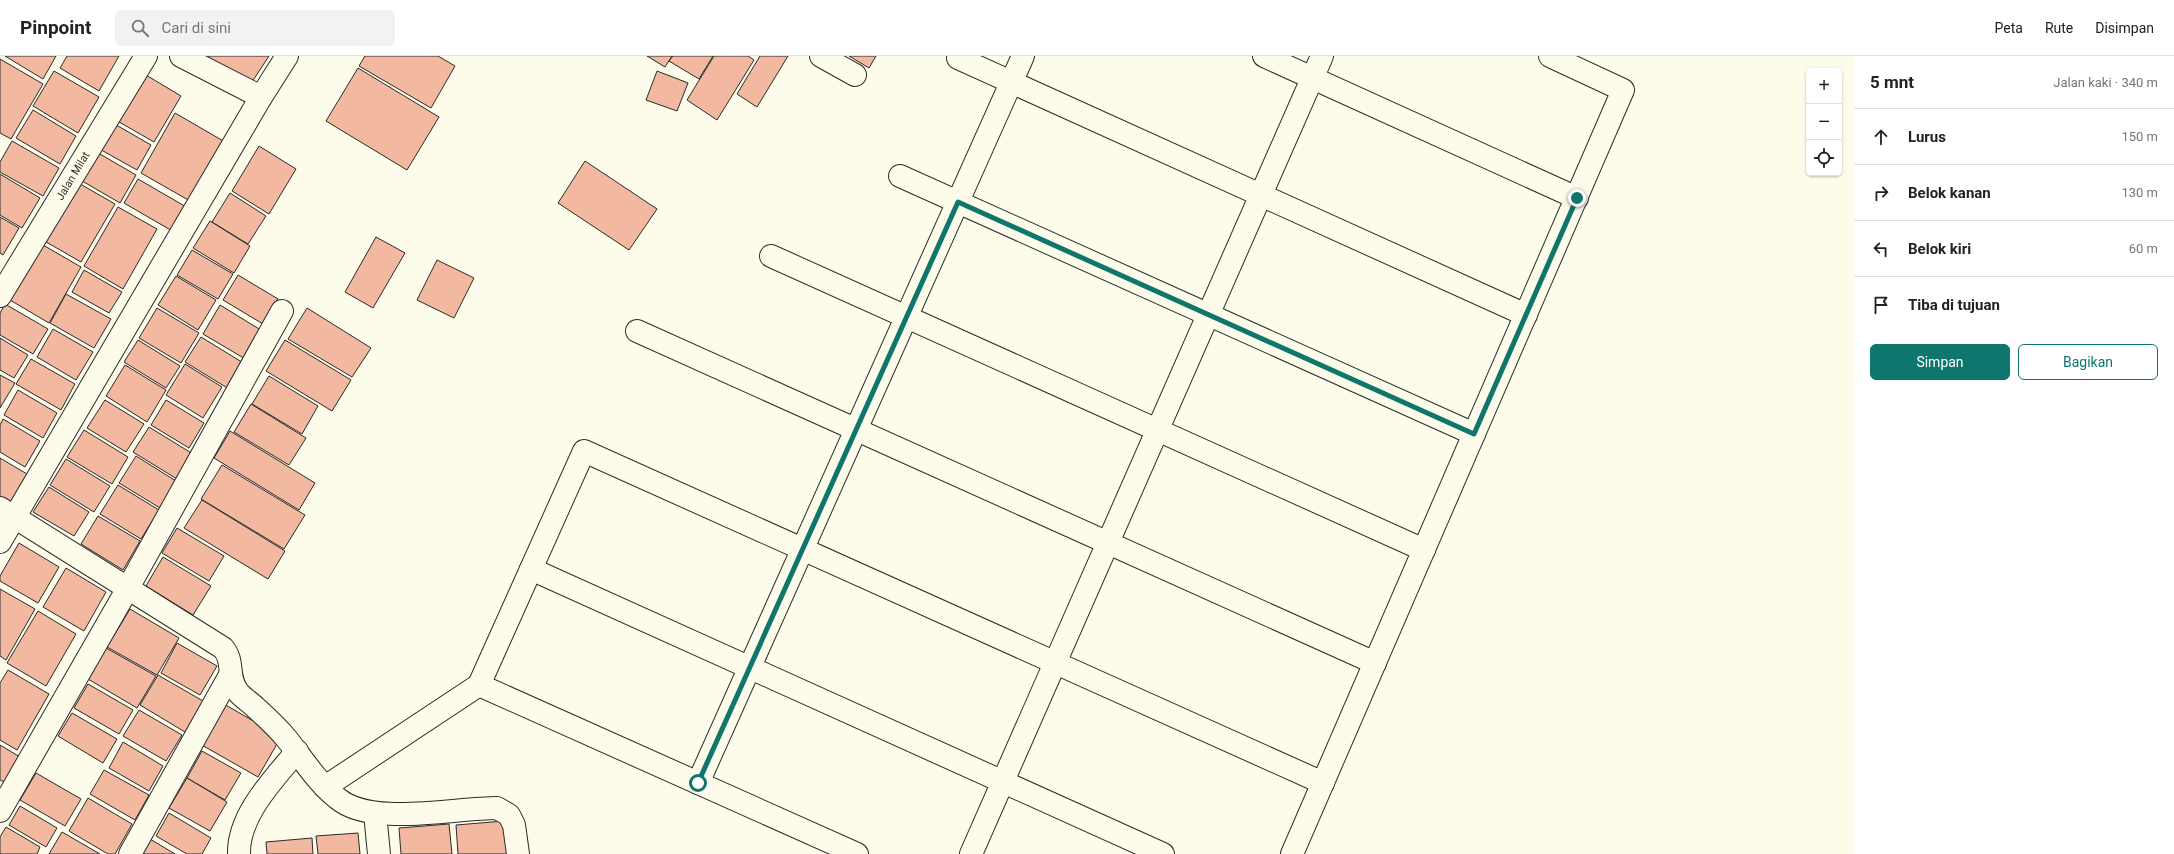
<!DOCTYPE html>
<html lang="id">
<head>
<meta charset="utf-8">
<style>
  body { margin:0; font-family:Roboto,sans-serif; background:#f2f2f2; color:#222 }
  .controls { position:absolute; right:12px; top:12px; display:grid; overflow:hidden; border-radius:6px; box-shadow:0 1px 3px #0004 }
  .controls button { width:36px; height:36px; display:grid; place-items:center; padding:0; border:0; border-bottom:1px solid #e0e0e0; background:#fff; color:#222; font:20px sans-serif }
  .stop { position:absolute; width:12px; height:12px; margin:-9px; border:3px solid #0f766e; border-radius:50%; background:#fff }
  .stop.end { background:#0f766e; border-color:#fff; box-shadow:0 1px 4px #0008 }
  .list { margin:0; padding:0; list-style:none }
  h2 { display:flex; justify-content:space-between; align-items:center; height:52px; margin:0; padding:0 16px; font-size:17px }
  h2 small { font-size:13px; font-weight:400; color:#767676 }
  .list li { display:grid; grid-template-columns:26px 1fr auto; gap:12px; align-items:center; box-sizing:border-box; height:56px; padding:0 16px; border-top:1px solid #e0e0e0 }
  .list b { display:block; font-size:15px; white-space:nowrap }
  .list em { font-size:13px; font-style:normal; color:#767676 }
  .actions { display:flex; gap:8px; padding:12px 16px }
  .actions a { flex:1; padding:9px 0; border:1px solid #0f766e; border-radius:6px; text-align:center; font-size:14px; color:#0f766e }
  .actions .main { background:#0f766e; color:#fff }
  .icon { flex:none; width:22px; height:22px; fill:none; stroke:currentColor; stroke-width:2; stroke-linecap:round; stroke-linejoin:round }
  .map { position:relative; flex:none; width:1854px; height:798px; overflow:hidden }
  header { display:flex; align-items:center; gap:24px; box-sizing:border-box; height:56px; padding:0 20px; background:#fff; border-bottom:1px solid #e0e0e0 }
  header strong { font-size:19px }
  nav { display:flex; gap:22px; margin-inline-start:auto; font-size:14px }
  .search { width:280px; height:36px; background:#f2f2f2; display:flex; align-items:center; gap:10px; box-sizing:border-box; padding:0 14px; border-radius:6px; color:#767676; font-size:15px }
  main { display:flex }
  aside { flex:1; background:#fff }
  .map>svg:first-child { display:block }
</style>
</head>
<body>
<header>
<strong>Pinpoint</strong>
<div class="search"><svg class="icon" aria-label="search" viewBox="0 0 24 24"><circle cx="10" cy="10" r="6"/><path d="M15 15l6 6"/></svg>Cari di sini</div>
<nav><a>Peta</a><a>Rute</a><a>Disimpan</a></nav>
</header>
<main>
<div class="map">
<svg width="1854" height="798" viewBox="0 0 1854 798">
  <rect width="100%" height="100%" fill="#fdfbea"/>
  <!-- building -->
  <g fill="#f2b8a0" stroke="#2b2b2b">
    <path d="M5,0H56L43,23Z"/>
    <path d="M67,0H119L99,35L60,12Z"/>
    <path d="M209,0H269L248,32L206,6Z"/>
    <path d="M365,0H438L455,10L431,52L359,10Z"/>
    <path d="M647,0H672L665,11Z"/>
    <path d="M673,0H713L699,23L669,5Z"/>
    <path d="M714,0H748L754,4L717,64L687,44Z"/>
    <path d="M760,0H788L757,51L737,38Z"/>
    <path d="M849,0H876L869,12Z"/>
    <path d="M0,3L43,28L11,83L0,77Z"/>
    <path d="M358,12L439,61L407,114L326,65Z"/>
    <path d="M54,15L99,41L78,77L33,50Z"/>
    <path d="M657,15L688,27L677,55L646,44Z"/>
    <path d="M141,16L181,40L154,86L114,63Z"/>
    <path d="M33,54L76,80L60,108L16,82Z"/>
    <path d="M175,57L225,86L190,145L141,117Z"/>
    <path d="M111,66L151,89L137,114L96,91Z"/>
    <path d="M12,85L59,112L43,140L0,116V106Z"/>
    <path d="M259,90L296,113L269,158L232,135Z"/>
    <path d="M93,94L136,119L120,147L77,122Z"/>
    <path d="M585,105L657,153L629,194L558,147Z"/>
    <path d="M0,118L40,142L22,172L0,159Z"/>
    <path d="M138,123L188,152L174,176L124,147Z"/>
    <path d="M75,125L115,148L81,206L41,183Z"/>
    <path d="M230,137L266,160L248,188L212,166Z"/>
    <path d="M118,151L157,173L123,233L84,210Z"/>
    <path d="M0,161L19,172L3,199L0,197Z"/>
    <path d="M210,165L250,190L234,217L193,192Z"/>
    <path d="M376,181L405,197L373,252L345,236Z"/>
    <path d="M43,189L81,211L49,267L10,244Z"/>
    <path d="M192,194L233,218L218,243L177,219Z"/>
    <path d="M437,204L474,222L454,262L417,244Z"/>
    <path d="M84,214L122,236L109,257L72,236Z"/>
    <path d="M238,219L278,243L263,268L223,244Z"/>
    <path d="M176,220L216,244L198,274L158,249Z"/>
    <path d="M66,238L111,263L94,292L50,267Z"/>
    <path d="M5,248L48,273L33,298L0,279V257Z"/>
    <path d="M220,249L264,276L247,304L203,278Z"/>
    <path d="M157,252L199,277L181,307L139,282Z"/>
    <path d="M307,252L371,292L352,321L288,283Z"/>
    <path d="M53,273L93,296L76,324L37,301Z"/>
    <path d="M201,281L245,308L229,333L185,306Z"/>
    <path d="M0,282L28,299L14,322L0,314Z"/>
    <path d="M138,284L180,310L166,332L124,306Z"/>
    <path d="M285,284L351,324L332,355L266,315Z"/>
    <path d="M31,303L75,328L61,354L16,328Z"/>
    <path d="M185,308L222,331L203,362L166,339Z"/>
    <path d="M125,309L166,334L147,366L106,340Z"/>
    <path d="M0,319L15,327L0,352Z"/>
    <path d="M269,320L318,350L302,378L252,348Z"/>
    <path d="M18,334L57,357L43,382L4,359Z"/>
    <path d="M105,344L144,368L126,396L87,372Z"/>
    <path d="M166,344L204,367L189,392L151,369Z"/>
    <path d="M251,348L306,382L289,409L234,376Z"/>
    <path d="M3,363L40,385L25,411L0,396V369Z"/>
    <path d="M149,371L193,398L177,423L133,396Z"/>
    <path d="M84,374L128,401L112,428L67,401Z"/>
    <path d="M230,375L315,427L299,454L214,402Z"/>
    <path d="M136,400L176,425L160,452L119,427Z"/>
    <path d="M0,402L27,418L10,447L0,442Z"/>
    <path d="M66,403L110,430L94,456L50,429Z"/>
    <path d="M222,409L305,459L284,493L201,443Z"/>
    <path d="M118,429L159,454L141,483L100,458Z"/>
    <path d="M49,431L89,456L74,480L33,456Z"/>
    <path d="M202,444L285,495L268,523L184,472Z"/>
    <path d="M98,460L140,485L123,514L81,488Z"/>
    <path d="M177,472L224,500L209,525L162,497Z"/>
    <path d="M19,487L59,511L38,547L0,525V520Z"/>
    <path d="M163,501L211,530L193,559L146,530Z"/>
    <path d="M66,512L106,536L84,575L43,551Z"/>
    <path d="M0,533L35,553L6,604L0,600Z"/>
    <path d="M130,553L179,582L157,619L107,591Z"/>
    <path d="M38,555L76,578L46,630L7,607Z"/>
    <path d="M177,587L217,610L200,639L161,617Z"/>
    <path d="M106,592L156,620L137,652L88,623Z"/>
    <path d="M8,614L49,638L17,694L0,684V627Z"/>
    <path d="M158,619L203,645L185,676L140,649Z"/>
    <path d="M88,628L133,654L119,678L74,652Z"/>
    <path d="M224,648L281,681L258,721L200,688Z"/>
    <path d="M139,654L182,679L166,705L123,680Z"/>
    <path d="M72,657L117,683L103,707L58,680Z"/>
    <path d="M123,686L163,710L149,735L109,712Z"/>
    <path d="M0,689L20,701L4,726L0,724Z"/>
    <path d="M202,695L241,717L225,744L187,722Z"/>
    <path d="M104,714L149,739L135,764L90,738Z"/>
    <path d="M36,717L81,743L65,770L20,744Z"/>
    <path d="M187,722L227,746L210,775L169,752Z"/>
    <path d="M88,742L132,768L115,798H108L69,775Z"/>
    <path d="M20,750L57,772L46,791L9,769Z"/>
    <path d="M169,757L211,782L202,798H187L156,780Z"/>
    <path d="M504,765L507,798H458L456,769Z"/>
    <path d="M449,768L452,798H401L399,772Z"/>
    <path d="M6,771L40,791L37,798H0V781Z"/>
    <path d="M62,776L100,798H49Z"/>
    <path d="M358,777L360,798H318L316,780Z"/>
    <path d="M312,782L313,798H267L266,786Z"/>
    <path d="M150,783L175,798H141Z"/>
  </g>
  <g fill="none" stroke-linecap="round" stroke-linejoin="round">
    <!-- street casing -->
    <g stroke="#2b2b2b" stroke-width="24">
      <g id="street">
        <path d="M181,0L261,41"/>
        <path d="M821,0L855,19"/>
        <path d="M1264,0L1577,142"/>
        <path d="M958,2L1526,259"/>
        <path d="M900,120L1474,378"/>
        <path d="M771,200L1424,494"/>
        <path d="M0,240L146,0"/>
        <path d="M637,275L1375,607"/>
        <path d="M0,452L223,592C235,606 226,620 238,636C243,642 251,647 256,652C267,662 277,671 286,682C303,703 316,725 337,742C371,771 453,752 497,752L509,759L514,769L518,798"/>
        <path d="M0,486L261,41L287,0"/>
        <path d="M531,513L1163,798"/>
        <path d="M698,727L1023,0"/>
        <path d="M325,731L479,629"/>
        <path d="M0,755L128,532L282,255"/>
        <path d="M375,757L379,798"/>
        <path d="M130,798L230,619"/>
        <path d="M239,798C238,759 274,723 297,695"/>
        <path d="M857,798L479,629L584,395L1323,727"/>
        <path d="M971,798L1322,0"/>
        <path d="M1292,798L1623,34L1550,0"/>
      </g>
    </g>
    <!-- street -->
    <use href="#street" stroke="#fdfbea" stroke-width="22"/>
  </g>
  <g fill="none" stroke-linecap="round" stroke-linejoin="round">
    <!-- route -->
    <path stroke="#0f766e" stroke-width="5" d="M698,727L958,146L1474,378L1577,142"/>
  </g>
  <g text-anchor="middle" dominant-baseline="central" stroke-width="3" stroke-linejoin="round" paint-order="stroke">
    <!-- street labels -->
    <g font-size="11" fill="#2b2b2b" stroke="#fdfbea">
      <text transform="translate(73 120) rotate(-59)">Jalan Milat</text>
    </g>
  </g>
</svg>
<div class="controls">
<button>+</button>
<button>−</button>
<button><svg class="icon" aria-label="locate" viewBox="0 0 24 24"><circle cx="12" cy="12" r="6"/><path d="M12 2v4M12 18v4M2 12h4M18 12h4"/></svg></button>
</div>
<div class="stop" style="left:698px;top:727px"></div>
<div class="stop end" style="left:1577px;top:142px"></div>
</div>
<aside>
<h2>5 mnt<small>Jalan kaki · 340 m</small></h2>
<ul class="list">
<li><svg class="icon" aria-label="ahead" viewBox="0 0 24 24"><path d="M12 20V5M6 11l6-6 6 6"/></svg><div><b>Lurus</b></div><em>150 m</em></li>
<li><svg class="icon" aria-label="right" viewBox="0 0 24 24"><path d="M7 20v-9h11M14 6l5 5-5 5"/></svg><div><b>Belok kanan</b></div><em>130 m</em></li>
<li><svg class="icon" aria-label="left" viewBox="0 0 24 24"><path d="M17 20v-9H6M10 6l-5 5 5 5"/></svg><div><b>Belok kiri</b></div><em>60 m</em></li>
<li><svg class="icon" aria-label="arrive" viewBox="0 0 24 24"><path d="M6 21V4h12l-3 4 3 4H6"/></svg><div><b>Tiba di tujuan</b></div></li>
</ul>
<div class="actions"><a class="main">Simpan</a><a>Bagikan</a></div>
</aside>
</main>
</body>
</html>
